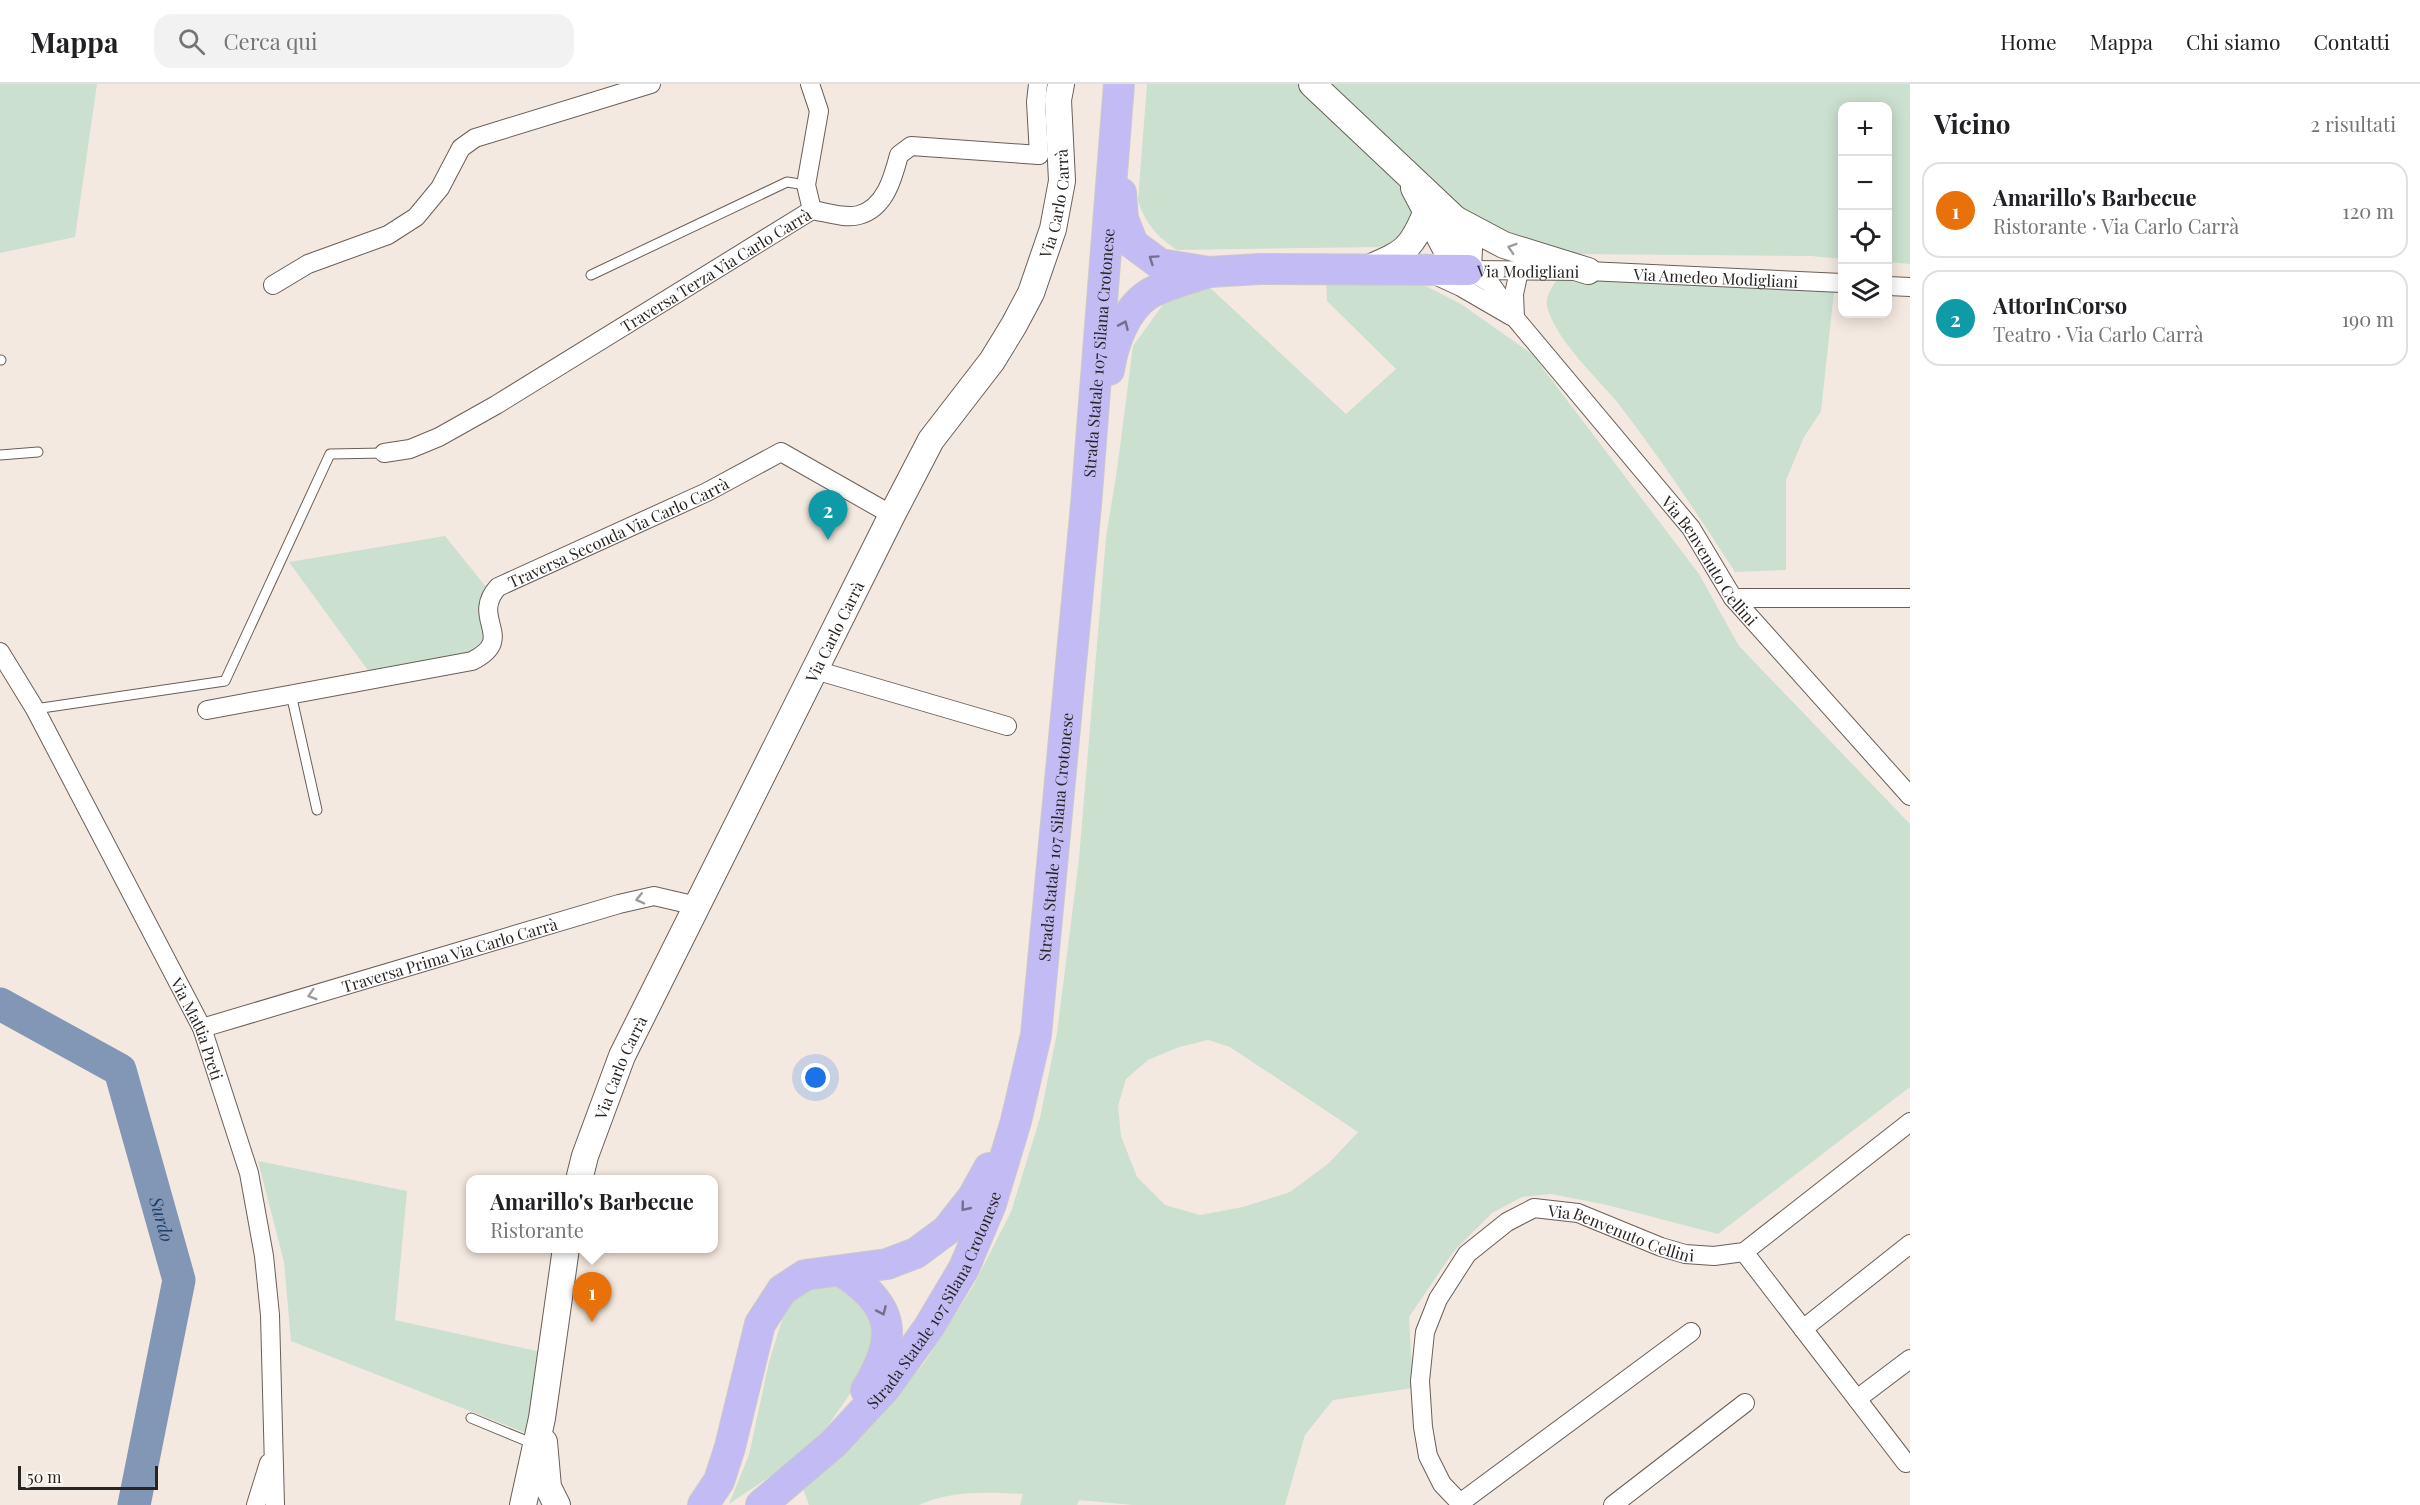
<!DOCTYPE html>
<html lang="it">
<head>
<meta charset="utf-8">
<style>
  body { margin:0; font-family:"Playfair Display",serif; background:#f2f2f2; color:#202124 }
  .controls { position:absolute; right:18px; top:18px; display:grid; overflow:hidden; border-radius:12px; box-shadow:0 3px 15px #0003 }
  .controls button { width:54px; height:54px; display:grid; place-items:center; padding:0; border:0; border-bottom:2px solid #e0e0e0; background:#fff; color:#202124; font:30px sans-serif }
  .scale { position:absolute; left:18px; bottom:15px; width:140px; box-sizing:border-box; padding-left:6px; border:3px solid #282421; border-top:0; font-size:16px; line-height:21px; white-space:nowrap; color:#282421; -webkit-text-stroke:4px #fef7f2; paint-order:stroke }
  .you { position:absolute; left:816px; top:994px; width:21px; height:21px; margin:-15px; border:4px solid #fff; border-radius:50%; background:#1a73e8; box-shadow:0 0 0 9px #1a73e833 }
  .badge { display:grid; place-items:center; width:39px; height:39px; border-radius:50%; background:#ea580c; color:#fff; font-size:20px; font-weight:700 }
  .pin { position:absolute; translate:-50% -50px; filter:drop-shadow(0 2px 3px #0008) }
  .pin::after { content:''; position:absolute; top:32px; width:21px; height:18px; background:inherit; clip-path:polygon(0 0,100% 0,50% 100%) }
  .popup { position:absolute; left:466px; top:1091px; width:252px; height:78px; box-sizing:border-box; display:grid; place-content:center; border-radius:12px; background:#fff; filter:drop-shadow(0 2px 4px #0005); font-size:20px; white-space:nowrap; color:#757577 }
  .popup b { font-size:22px; color:#202124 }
  .popup::after { content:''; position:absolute; left:50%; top:100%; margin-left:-12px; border:12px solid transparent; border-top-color:#fff }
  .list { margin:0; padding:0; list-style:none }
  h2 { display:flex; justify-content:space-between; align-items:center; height:78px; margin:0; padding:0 24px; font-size:26px }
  h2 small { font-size:20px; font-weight:400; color:#757577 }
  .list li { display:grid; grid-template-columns:39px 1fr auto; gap:18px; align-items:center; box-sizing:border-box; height:96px; margin:0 12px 12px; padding:0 12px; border:2px solid #e0e0e0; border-radius:18px }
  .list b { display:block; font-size:22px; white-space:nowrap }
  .list p { margin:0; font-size:20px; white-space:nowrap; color:#757577 }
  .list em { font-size:20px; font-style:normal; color:#757577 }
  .icon { flex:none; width:33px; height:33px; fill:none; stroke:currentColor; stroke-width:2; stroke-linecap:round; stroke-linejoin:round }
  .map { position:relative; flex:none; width:1910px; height:1421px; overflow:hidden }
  header { display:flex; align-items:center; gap:36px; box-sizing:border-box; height:84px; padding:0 30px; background:#fff; border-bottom:2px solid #e0e0e0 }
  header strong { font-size:28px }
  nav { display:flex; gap:33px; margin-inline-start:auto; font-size:21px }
  .search { width:420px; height:54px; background:#f2f2f2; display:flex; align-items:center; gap:15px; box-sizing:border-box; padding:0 21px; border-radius:18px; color:#757577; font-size:22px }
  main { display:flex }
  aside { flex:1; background:#fff }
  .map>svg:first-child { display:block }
</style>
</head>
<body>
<header>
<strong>Mappa</strong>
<div class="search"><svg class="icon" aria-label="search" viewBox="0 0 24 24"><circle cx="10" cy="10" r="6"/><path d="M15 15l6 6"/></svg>Cerca qui</div>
<nav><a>Home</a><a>Mappa</a><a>Chi siamo</a><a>Contatti</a></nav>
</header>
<main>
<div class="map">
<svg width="1910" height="1421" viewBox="0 0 1910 1421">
  <rect width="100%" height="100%" fill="#f4e9e0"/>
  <!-- green -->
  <g fill="#cbe0cf" fill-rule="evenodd">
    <path d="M0,0H97L75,153L0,169Z"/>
    <path d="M1147,0H1300L1400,91L1416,123C1410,147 1403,157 1379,163L1177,166C1157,153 1146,140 1138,117Z"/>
    <path d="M1322,0H1910V180L1888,178V22H1842V175L1811,172L1579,170L1521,161L1474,137Z"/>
    <path d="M1326,192L1416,197L1461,220L1532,270L1699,490L1739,562L1910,740V1003L1718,1150L1607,1121L1551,1110L1522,1113L1492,1129L1453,1168L1409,1233L1413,1304L1333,1316L1305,1351L1285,1421H1133L1079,1416L1077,1421H1020L1023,1410C990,1408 950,1406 919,1421H809L803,1405L868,1345L924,1279L972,1204L1011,1128L1040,1034L1057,949L1079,775L1106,453L1117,386L1133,262L1167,215L1207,201L1346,330L1396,285L1327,217ZM1208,956L1230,963L1358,1048L1329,1079L1290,1108L1243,1123L1200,1131L1165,1121L1137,1093L1121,1052L1118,1022L1126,995L1148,976L1179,963Z"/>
    <path d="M1570,194L1834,208L1821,327L1804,353L1786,396V486L1735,488C1698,431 1660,373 1617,318C1594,290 1561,262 1548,226C1544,215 1550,206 1556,197Z"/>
    <path d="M445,452L486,503L482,511L487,546L482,567L370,589L289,478Z"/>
    <path d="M258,1077L407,1107L395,1236L541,1268L526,1349L291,1257L284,1178Z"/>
    <path d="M825,1198L857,1210L883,1252L872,1278L827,1343L809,1366L729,1420L749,1371L769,1278L787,1220L797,1207Z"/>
  </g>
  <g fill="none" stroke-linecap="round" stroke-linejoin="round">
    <!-- river -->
    <path stroke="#8197b5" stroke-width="33" id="s1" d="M0,920L120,986L179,1196L134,1421"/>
    <!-- service casing -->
    <g stroke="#695f58" stroke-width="11">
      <g id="service">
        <path d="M591,191L787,98L806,101"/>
        <path d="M0,276H1"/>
        <path d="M0,371L38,368"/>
        <path d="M291,610L317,726"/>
        <path d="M35,625L225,597L330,370L384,369"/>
        <path d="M471,1334L534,1360"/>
      </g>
    </g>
    <!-- minor casing -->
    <g stroke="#695f58" stroke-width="20">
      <g id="minor">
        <path d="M810,0L819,27L806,101L812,126"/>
        <path d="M1038,0L1036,18L1039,71"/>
        <path id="s2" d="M1468,186L1490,199L1515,234L1691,444L1733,514L1910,712"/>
        <path id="s3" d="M1470,186L1588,187L1842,199"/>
        <path d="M1435,191L1461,203L1511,232"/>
        <path d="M273,201L308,180L388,151L416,133L440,104L461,64L475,54L651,0"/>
        <path d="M1888,202L1910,203"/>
        <path d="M1515,234L1514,210L1519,187"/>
        <path id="s4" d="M384,369L410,365L439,353L496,321L812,126C825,128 845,135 859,131C885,124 893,94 899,71L911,62L1039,71"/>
        <path d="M1733,514H1910"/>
        <path id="s5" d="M0,568L35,625L202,944L249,1089L264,1172L270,1231L275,1421"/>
        <path d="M815,586L1007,642"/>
        <path id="s6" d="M207,626L472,577C518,554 469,535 498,503L707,408L781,368L892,431"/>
        <path id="s7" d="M202,944L619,820L654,812L697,822"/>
        <path d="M1744,1168L1906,1379"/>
        <path d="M1803,1245L1910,1160"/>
        <path d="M1857,1315L1910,1275"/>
        <path d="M1460,1419L1691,1248"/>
        <path d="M256,1421L269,1379"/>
        <path id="s8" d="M1462,1421L1442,1400L1428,1372L1423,1343L1420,1297L1425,1248L1438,1215L1467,1170L1507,1138L1534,1124L1578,1129L1661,1163L1685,1170L1714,1172L1744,1168L1910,1038"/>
        <path d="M1613,1421L1745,1319"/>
      </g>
    </g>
    <!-- secondary casing -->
    <g stroke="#695f58" stroke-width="28">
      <g id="secondary">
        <path d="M1312,0L1455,135L1469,164L1468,186"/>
        <path d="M1414,104L1447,167L1468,186"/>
        <path d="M1455,135L1504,161L1588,187"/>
        <path d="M1369,184C1404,169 1411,166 1426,129"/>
        <path id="s9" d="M579,1096L585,1072L622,972L892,431L931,356L992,277L1014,241L1031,209L1053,145L1062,97L1058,16L1061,0"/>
        <path d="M544,1358L548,1403L557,1421"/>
        <path d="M523,1421L542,1334L566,1164"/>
      </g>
    </g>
    <!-- trunk casing -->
    <g stroke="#cbcaca" stroke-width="32">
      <g id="trunk">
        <path d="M1121,109L1123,135L1133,160L1160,180L1209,188L1260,185L1468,186"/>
        <path d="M1109,286C1113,260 1125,225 1149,210C1166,200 1189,195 1206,189"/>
        <path d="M841,1187C895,1221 899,1253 866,1306"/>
        <path d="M703,1421L719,1397L730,1363L760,1240L782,1206L805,1191L887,1180L916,1169L947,1146L973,1113L989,1084"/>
        <path id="s10" d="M761,1421L833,1360L886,1303L929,1243L964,1184L991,1120L1016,1037L1036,951L1086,421L1119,0"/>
      </g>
    </g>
    <!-- service -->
    <use href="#service" stroke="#fff" stroke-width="9"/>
    <!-- minor -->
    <use href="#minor" stroke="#fff" stroke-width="18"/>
    <!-- secondary -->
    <use href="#secondary" stroke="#fff" stroke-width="26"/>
    <!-- trunk -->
    <use href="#trunk" stroke="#c2bbf4" stroke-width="30"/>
  </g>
  <!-- one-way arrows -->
  <defs><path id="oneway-chevron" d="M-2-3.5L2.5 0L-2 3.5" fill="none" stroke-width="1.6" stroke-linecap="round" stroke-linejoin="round" transform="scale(1.5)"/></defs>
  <g stroke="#9e9c9b">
    <use href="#oneway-chevron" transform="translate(1512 164) rotate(-162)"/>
    <use href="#oneway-chevron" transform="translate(640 815) rotate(167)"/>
    <use href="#oneway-chevron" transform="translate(312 911) rotate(163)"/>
  </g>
  <g stroke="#75708a">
    <use href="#oneway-chevron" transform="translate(1153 175) rotate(-145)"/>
    <use href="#oneway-chevron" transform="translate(1124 241) rotate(-66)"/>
    <use href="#oneway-chevron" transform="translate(965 1123) rotate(129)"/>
    <use href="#oneway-chevron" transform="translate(882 1227) rotate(66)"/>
  </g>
  <g text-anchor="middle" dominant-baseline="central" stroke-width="5" stroke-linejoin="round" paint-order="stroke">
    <!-- street labels -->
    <g font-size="16" fill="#282421" stroke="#fef7f2">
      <text stroke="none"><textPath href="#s9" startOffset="1092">Via Carlo Carrà</textPath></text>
      <text stroke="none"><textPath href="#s3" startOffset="58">Via Modigliani</textPath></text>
      <text stroke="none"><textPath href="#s4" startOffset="381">Traversa Terza Via Carlo Carrà</textPath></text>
      <text stroke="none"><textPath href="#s3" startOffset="246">Via Amedeo Modigliani</textPath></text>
      <text stroke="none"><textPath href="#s10" startOffset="1244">Strada Statale 107 Silana Crotonese</textPath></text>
      <text stroke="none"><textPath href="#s6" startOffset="488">Traversa Seconda Via Carlo Carrà</textPath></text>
      <text stroke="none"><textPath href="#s2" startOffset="380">Via Benvenuto Cellini</textPath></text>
      <text stroke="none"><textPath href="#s9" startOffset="606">Via Carlo Carrà</textPath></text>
      <text stroke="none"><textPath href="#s10" startOffset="758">Strada Statale 107 Silana Crotonese</textPath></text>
      <text stroke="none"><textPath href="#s7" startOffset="258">Traversa Prima Via Carlo Carrà</textPath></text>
      <text stroke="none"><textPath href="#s5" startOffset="426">Via Mattia Preti</textPath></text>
      <text stroke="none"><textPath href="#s9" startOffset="120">Via Carlo Carrà</textPath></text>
      <text stroke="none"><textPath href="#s8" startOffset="447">Via Benvenuto Cellini</textPath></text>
      <text stroke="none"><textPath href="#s10" startOffset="272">Strada Statale 107 Silana Crotonese</textPath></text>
    </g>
    <!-- water labels -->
    <g font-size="18" font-style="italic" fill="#21416a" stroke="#fef7f2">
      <text stroke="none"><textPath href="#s1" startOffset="292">Surdo</textPath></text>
    </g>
  </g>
</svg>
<div class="controls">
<button>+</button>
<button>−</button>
<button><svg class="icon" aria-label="locate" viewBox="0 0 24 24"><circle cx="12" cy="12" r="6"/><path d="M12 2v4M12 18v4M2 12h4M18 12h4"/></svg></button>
<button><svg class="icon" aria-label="layers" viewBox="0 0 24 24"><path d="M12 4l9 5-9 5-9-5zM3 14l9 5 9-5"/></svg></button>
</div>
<div class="scale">50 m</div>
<div class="you"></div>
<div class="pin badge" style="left:592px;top:1238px;background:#e8710a">1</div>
<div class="popup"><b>Amarillo's Barbecue</b>Ristorante</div>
<div class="pin badge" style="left:828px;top:456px;background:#0f9aa8">2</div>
</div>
<aside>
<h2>Vicino<small>2 risultati</small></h2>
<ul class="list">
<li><span class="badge" style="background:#e8710a">1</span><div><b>Amarillo's Barbecue</b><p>Ristorante · Via Carlo Carrà</p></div><em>120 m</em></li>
<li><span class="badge" style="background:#0f9aa8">2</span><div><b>AttorInCorso</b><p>Teatro · Via Carlo Carrà</p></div><em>190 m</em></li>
</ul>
</aside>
</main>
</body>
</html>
